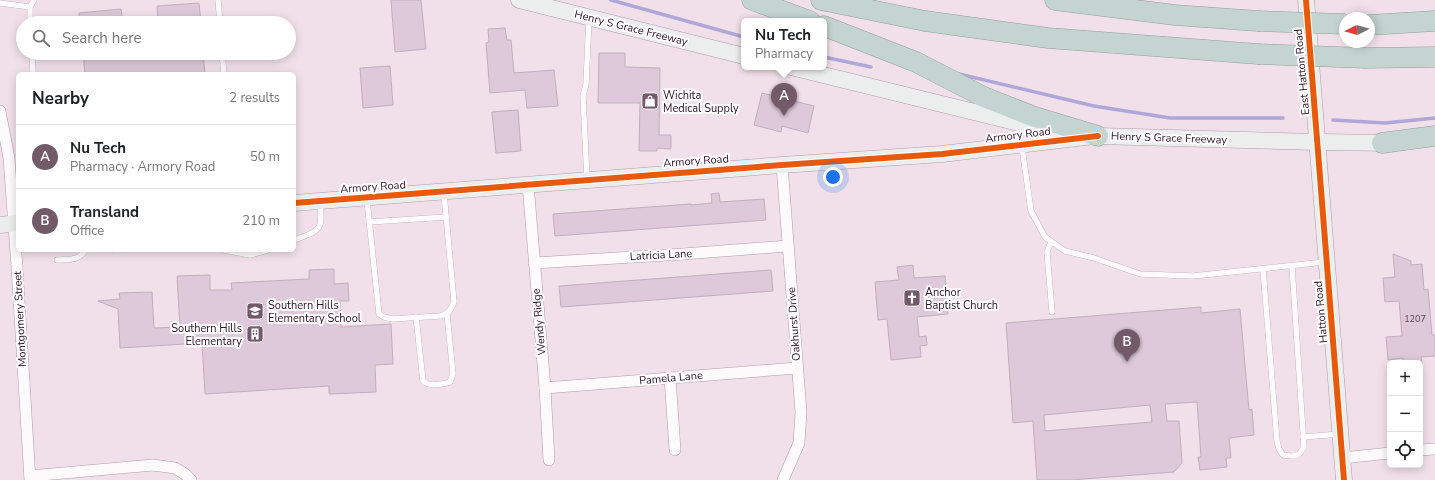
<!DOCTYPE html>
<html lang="en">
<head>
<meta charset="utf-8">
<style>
  body { margin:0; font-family:"Nunito Sans",sans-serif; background:#f2f2f2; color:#202124 }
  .controls { position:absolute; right:12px; bottom:12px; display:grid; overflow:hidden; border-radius:6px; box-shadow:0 2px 10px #0003 }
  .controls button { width:36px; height:36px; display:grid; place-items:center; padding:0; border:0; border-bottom:1px solid #e0e0e0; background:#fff; color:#202124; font:20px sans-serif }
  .compass { position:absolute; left:1339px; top:12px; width:36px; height:36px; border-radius:50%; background:#fff; box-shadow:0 2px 10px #0003; rotate:265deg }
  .you { position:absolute; left:833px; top:177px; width:14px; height:14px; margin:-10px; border:3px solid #fff; border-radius:50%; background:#1a73e8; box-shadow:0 0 0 6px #1a73e833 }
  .badge { display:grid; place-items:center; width:26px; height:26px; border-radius:50%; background:#735a69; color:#fff; font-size:13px; font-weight:700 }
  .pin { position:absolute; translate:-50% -33px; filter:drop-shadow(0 1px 2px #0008) }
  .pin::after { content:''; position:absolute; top:21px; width:14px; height:12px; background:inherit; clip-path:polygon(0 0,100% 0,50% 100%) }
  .popup { position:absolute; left:741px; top:18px; width:86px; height:52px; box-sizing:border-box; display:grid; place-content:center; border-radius:6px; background:#fff; filter:drop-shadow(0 1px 3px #0005); font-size:13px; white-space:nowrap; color:#757577 }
  .popup b { font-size:15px; color:#202124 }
  .popup::after { content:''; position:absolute; left:50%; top:100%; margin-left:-8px; border:8px solid transparent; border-top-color:#fff }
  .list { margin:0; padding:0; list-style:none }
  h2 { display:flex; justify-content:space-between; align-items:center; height:52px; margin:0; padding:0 16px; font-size:17px }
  h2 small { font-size:13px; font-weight:400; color:#757577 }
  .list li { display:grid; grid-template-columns:26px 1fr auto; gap:12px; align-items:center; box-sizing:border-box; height:64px; padding:0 16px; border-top:1px solid #e0e0e0 }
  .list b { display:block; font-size:15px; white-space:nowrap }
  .list p { margin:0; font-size:13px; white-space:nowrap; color:#757577 }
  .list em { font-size:13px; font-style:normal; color:#757577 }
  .icon { flex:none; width:22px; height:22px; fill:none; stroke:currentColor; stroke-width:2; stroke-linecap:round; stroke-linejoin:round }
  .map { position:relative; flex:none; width:1435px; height:480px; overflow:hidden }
  .search { position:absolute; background:#fff; box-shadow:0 2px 10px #0003; left:16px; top:16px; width:280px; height:44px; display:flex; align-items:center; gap:10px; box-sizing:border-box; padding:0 14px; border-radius:22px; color:#757577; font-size:15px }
  .panel { position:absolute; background:#fff; box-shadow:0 2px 10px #0003; left:16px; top:72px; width:280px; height:180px; border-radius:6px }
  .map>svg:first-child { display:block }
</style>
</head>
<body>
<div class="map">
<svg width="1435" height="480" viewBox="0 0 1435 480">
  <rect width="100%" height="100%" fill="#f1e0e9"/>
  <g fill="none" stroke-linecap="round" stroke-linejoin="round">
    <!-- stream -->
    <g stroke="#aea7d8" stroke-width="3.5">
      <path d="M611,0L744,37"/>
      <path d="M824,57L871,67"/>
      <path d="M959,74L1094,106L1170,118H1283"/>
      <path d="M1333,120L1385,123L1435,118"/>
    </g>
  </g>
  <!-- building -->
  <g fill="#ddc9d9" stroke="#c1aebe" fill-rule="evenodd">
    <path d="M391,0H421L426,49L395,52Z"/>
    <path d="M199,3L201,23H176V19L158,20L157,6Z"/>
    <path d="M121,9L123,23H80L79,13Z"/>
    <path d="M505,28L507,40H511L514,73L554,70L558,106L527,108L525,90L490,93L486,43L489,42L488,29Z"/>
    <path d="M83,53H203L205,74H85Z"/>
    <path d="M599,53H625V67L660,68L659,135H671V149L657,148V151H639L640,103H598Z"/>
    <path d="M390,66L393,105L363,108L360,68Z"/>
    <path d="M762,93L814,106L808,133L782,126L781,132L754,125Z"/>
    <path d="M518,110L521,151L496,153L492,112Z"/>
    <path d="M719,193L720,202L764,199L766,220L555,236L553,214L691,204V205L712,203L711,194Z"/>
    <path d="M1393,254L1411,261V265L1422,264L1424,290L1428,289L1432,335H1435V356L1421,357L1422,363H1403V358L1388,360L1386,337L1402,336L1399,301L1385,302L1383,278L1395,277Z"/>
    <path d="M913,265L914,278L945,276L948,314L917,317L919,337L926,336L927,345L920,346L921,357L891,360L887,319L878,320L875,282L899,280L897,267Z"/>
    <path d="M334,269V284L348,283L349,301H340L341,327L391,324L393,364L375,365L376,392L329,394V386L205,394L202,343L120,348L118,309L98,301L120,299L119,293L152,292L154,328L180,327L177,276L210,275V290H232L231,283L309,279V270Z"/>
    <path d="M771,270L773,291L561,307L559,286Z"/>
    <path d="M1201,307V313L1240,309L1249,410L1252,409L1254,435L1229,438L1231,458H1226L1227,467L1200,470L1198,457H1201L1197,402L1165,404L1167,421H1179L1182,463L1174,472L1071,480H1037L1033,421L1013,423L1006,323ZM1150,405L1152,422L1045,431L1044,415Z"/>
  </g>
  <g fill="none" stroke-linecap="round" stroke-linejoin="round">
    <!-- lane casing -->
    <g stroke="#b09ba7" stroke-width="6">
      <g id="lane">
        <path d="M218,0L220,23"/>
        <path d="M0,3L30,7"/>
        <path d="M30,23V7L34,0"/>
        <path d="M32,53L33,74"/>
        <path d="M222,53L224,74"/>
        <path d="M1022,147L1031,211L1045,237L1065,251L1094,258L1140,274L1193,276L1325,262"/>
        <path d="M587,179L583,96L586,84L589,18"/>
        <path d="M367,200L379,314L384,317L392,319L440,316C448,314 451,310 454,302L444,194"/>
        <path d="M369,222L446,217"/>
        <path d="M294,240C320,230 323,232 320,203"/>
        <path d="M1051,242L1047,252L1052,312"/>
        <path d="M115,250H123"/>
        <path d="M224,250L250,255L268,250"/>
        <path d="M57,260C68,259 80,261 85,250"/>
        <path d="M1263,269L1277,441L1279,449L1283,455C1294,457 1299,457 1304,447L1292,266"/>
        <path d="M416,317L423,381C429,387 443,384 450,382L453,374L447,314"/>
        <path d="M1303,437L1340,434"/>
      </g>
    </g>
    <!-- street casing -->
    <g stroke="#b09ba7" stroke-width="12">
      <g id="street">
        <path d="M0,111L9,158L17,267L30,480"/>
        <path d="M782,165L801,412L799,443L783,480"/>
        <path d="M528,184L545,388L549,460"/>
        <path d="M534,263L683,254L788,246"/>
        <path d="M670,378L675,450"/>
        <path d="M545,388L797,368"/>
        <path d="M1420,450L1435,449"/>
        <path d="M1342,458L1390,453"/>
        <path d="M30,476L153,465L175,468L185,474L191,480"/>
      </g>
    </g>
    <!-- secondary casing -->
    <g stroke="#b09ba7" stroke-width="17">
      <g id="secondary">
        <path d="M519,0L744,56"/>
        <path d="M1306,0L1344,480"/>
        <path d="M791,67L1031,126L1046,128"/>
        <path d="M1087,134L1098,136L1318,142L1393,143"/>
        <path d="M294,203L782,165L942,154L1094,136"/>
        <path d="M0,225L18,223"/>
      </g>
    </g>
    <!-- highway casing -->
    <g stroke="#939d9b" stroke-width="21">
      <g id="highway">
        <path d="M752,0L810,21"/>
        <path d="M821,0L925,21L1048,38L1258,54"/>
        <path d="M1055,0L1175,15L1258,21"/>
        <path d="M1369,25L1435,21"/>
        <path d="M824,26L916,62L984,97L1032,116L1098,136"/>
        <path d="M1366,58L1435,57"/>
        <path d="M1382,143L1435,136"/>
      </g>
    </g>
    <!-- lane -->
    <use href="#lane" stroke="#fdfafc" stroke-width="5.5"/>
    <!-- street -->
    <use href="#street" stroke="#fdfafc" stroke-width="11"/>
    <!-- secondary -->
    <use href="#secondary" stroke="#eceeee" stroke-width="16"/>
    <!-- highway -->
    <use href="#highway" stroke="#c4d4d0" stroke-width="20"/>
    <!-- highway-bridge casing -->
    <g stroke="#939d9b" stroke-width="21" stroke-linecap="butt">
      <g id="highway-bridge">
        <path d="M1258,21L1345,24"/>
        <path d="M1258,54L1366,58"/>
      </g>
    </g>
    <!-- highway-bridge -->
    <use href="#highway-bridge" stroke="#c4d4d0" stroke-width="20"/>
    <!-- cycleway casing -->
    <g stroke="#fff" stroke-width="8">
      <g id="cycleway">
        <path d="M1306,0L1344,480"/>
        <path d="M294,203L782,165L942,154L1098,136"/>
      </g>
    </g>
    <!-- cycleway -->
    <use href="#cycleway" stroke="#e8590c" stroke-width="6"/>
  </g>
  <!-- icons -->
  <defs>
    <g id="shop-square" transform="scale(0.9)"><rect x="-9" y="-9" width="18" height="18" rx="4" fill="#735a69" stroke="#fff"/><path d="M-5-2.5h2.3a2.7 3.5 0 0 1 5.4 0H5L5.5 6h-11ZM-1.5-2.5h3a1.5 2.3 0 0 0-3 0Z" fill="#fff"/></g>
    <g id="church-square" transform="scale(0.9)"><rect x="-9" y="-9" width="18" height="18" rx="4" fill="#735a69" stroke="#fff"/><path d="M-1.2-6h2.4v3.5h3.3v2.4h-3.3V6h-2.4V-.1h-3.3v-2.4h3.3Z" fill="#fff"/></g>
    <g id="school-square" transform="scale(0.9)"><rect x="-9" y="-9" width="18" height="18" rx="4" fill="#735a69" stroke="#fff"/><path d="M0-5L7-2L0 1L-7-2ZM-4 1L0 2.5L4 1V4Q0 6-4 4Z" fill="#fff"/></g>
    <g id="building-square" transform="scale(0.9)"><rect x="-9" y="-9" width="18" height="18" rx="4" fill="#735a69" stroke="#fff"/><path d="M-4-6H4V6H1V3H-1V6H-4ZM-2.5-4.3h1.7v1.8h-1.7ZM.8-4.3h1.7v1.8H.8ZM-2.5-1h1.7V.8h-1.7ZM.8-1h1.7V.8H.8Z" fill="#fff"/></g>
  </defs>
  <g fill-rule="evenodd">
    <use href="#shop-square" x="650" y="101"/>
    <use href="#church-square" x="912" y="298"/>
    <use href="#school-square" x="255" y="311"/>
    <use href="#building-square" x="255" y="334"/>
  </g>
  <g text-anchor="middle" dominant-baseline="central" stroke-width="4" stroke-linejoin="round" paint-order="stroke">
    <!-- number labels -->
    <g font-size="9" fill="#5d4354">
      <text x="1415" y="319">1207</text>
    </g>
    <!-- street labels -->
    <g font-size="11" fill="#2f1224" stroke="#fff">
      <text transform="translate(631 28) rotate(14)">Henry S Grace Freeway</text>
      <text transform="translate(1302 72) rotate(-95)">East Hatton Road</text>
      <text transform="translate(1018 135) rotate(-7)">Armory Road</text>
      <text transform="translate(1169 138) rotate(2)">Henry S Grace Freeway</text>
      <text transform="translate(696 161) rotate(-4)">Armory Road</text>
      <text transform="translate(373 187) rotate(-4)">Armory Road</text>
      <text transform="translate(661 255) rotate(-3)">Latricia Lane</text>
      <text transform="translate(1321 312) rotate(-95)">Hatton Road</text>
      <text transform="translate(20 319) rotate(-93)">Montgomery Street</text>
      <text transform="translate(539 322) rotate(-95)">Wendy Ridge</text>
      <text transform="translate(794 324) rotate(-94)">Oakhurst Drive</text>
      <text transform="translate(671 378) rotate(-5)">Pamela Lane</text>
    </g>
    <!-- poi labels -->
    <g font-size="11" fill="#2f1224" stroke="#fff" text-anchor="start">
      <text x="663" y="95">Wichita<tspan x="663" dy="13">Medical Supply</tspan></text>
      <text x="925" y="292">Anchor<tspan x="925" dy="13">Baptist Church</tspan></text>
      <text x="268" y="305">Southern Hills<tspan x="268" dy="13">Elementary School</tspan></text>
      <text x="242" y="328" text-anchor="end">Southern Hills<tspan x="242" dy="13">Elementary</tspan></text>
    </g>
  </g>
</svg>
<div class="controls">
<button>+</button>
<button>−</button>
<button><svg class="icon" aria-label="locate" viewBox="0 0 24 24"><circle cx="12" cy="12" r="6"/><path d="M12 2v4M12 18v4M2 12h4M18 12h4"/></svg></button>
</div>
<svg class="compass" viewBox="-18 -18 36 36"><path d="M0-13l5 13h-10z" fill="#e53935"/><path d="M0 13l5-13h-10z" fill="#757577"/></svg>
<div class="you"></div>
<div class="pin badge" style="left:784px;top:116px">A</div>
<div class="popup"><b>Nu Tech</b>Pharmacy</div>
<div class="pin badge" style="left:1127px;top:362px">B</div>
<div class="search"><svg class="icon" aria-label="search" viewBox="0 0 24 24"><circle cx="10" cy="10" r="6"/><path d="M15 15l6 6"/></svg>Search here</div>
<section class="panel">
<h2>Nearby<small>2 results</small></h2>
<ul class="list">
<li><span class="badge">A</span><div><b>Nu Tech</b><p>Pharmacy · Armory Road</p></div><em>50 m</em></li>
<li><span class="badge">B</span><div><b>Transland</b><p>Office</p></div><em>210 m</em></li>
</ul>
</section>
</div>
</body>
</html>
